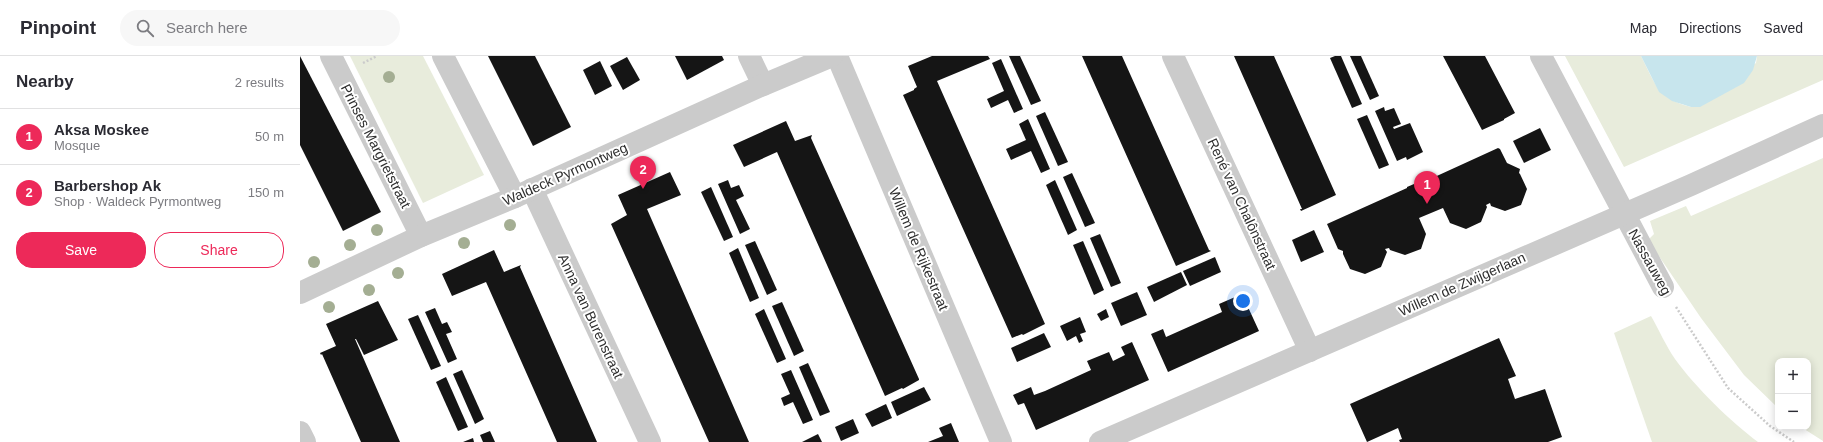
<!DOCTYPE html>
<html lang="en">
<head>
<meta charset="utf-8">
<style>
  body { margin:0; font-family:Arial,sans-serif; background:#f7f7f7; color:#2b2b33 }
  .controls { position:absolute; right:12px; bottom:12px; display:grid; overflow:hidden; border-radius:8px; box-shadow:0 2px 10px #0003 }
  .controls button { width:36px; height:36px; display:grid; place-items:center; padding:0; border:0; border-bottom:1px solid #e1e1e2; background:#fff; color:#2b2b33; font:20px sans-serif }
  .you { position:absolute; left:943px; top:245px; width:14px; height:14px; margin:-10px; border:3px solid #fff; border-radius:50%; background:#1a73e8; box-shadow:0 0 0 6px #1a73e833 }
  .badge { display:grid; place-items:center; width:26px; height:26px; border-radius:50%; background:#ed2959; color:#fff; font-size:13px; font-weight:700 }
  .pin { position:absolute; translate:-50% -33px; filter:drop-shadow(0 1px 2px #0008) }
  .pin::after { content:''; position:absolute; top:21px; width:14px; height:12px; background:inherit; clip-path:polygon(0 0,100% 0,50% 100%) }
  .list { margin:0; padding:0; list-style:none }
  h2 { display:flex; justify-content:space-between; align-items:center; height:52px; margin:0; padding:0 16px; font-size:17px }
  h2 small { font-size:13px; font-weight:400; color:#7c7c81 }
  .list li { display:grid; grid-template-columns:26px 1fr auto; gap:12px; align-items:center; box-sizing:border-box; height:56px; padding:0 16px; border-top:1px solid #e1e1e2 }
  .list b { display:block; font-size:15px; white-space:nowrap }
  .list p { margin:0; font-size:13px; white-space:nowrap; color:#7c7c81 }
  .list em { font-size:13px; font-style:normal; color:#7c7c81 }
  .actions { display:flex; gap:8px; padding:12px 16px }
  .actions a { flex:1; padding:9px 0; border:1px solid #ed2959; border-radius:16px; text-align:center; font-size:14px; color:#ed2959 }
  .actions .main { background:#ed2959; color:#fff }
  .icon { flex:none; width:22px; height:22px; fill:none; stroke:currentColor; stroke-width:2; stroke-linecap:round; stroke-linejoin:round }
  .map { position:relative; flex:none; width:1523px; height:386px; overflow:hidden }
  header { display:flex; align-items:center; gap:24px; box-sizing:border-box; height:56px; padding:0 20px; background:#fff; border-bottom:1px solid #e1e1e2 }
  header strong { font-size:19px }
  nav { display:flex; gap:22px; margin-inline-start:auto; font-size:14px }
  .search { width:280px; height:36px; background:#f7f7f7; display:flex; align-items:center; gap:10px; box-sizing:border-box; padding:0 14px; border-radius:22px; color:#7c7c81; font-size:15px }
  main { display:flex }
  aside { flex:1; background:#fff }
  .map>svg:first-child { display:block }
</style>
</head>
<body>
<header>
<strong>Pinpoint</strong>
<div class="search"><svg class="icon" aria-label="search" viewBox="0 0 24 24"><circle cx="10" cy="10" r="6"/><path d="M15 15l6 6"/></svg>Search here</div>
<nav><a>Map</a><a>Directions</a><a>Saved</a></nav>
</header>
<main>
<aside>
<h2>Nearby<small>2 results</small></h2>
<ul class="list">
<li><span class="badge">1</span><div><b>Aksa Moskee</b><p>Mosque</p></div><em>50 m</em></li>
<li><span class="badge">2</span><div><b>Barbershop Ak</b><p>Shop · Waldeck Pyrmontweg</p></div><em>150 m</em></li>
</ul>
<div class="actions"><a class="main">Save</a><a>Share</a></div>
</aside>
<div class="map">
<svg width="1523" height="386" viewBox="0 0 1523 386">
  <rect width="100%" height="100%" fill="#fff"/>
  <!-- green -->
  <g fill="#e8ecdc">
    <path d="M50,0H123L184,119L123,147Z"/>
    <path d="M1265,0H1341C1356,29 1357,42 1391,51L1456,7L1457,0H1523V24L1324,111Z"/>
    <path d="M1523,102V385L1501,371H1508V305H1478V352L1444,319L1401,262L1348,184L1354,178L1350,165L1386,150L1391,160Z"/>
    <path d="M1351,260C1359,274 1366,290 1375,303C1396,332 1430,365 1458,386H1352L1314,277Z"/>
  </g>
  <!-- water -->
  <path fill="#c7e5ed" d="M1341,0H1457L1453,14L1444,27L1400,51H1391L1372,45L1359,36Z"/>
  <!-- building -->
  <g fill="#151515">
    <path d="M0,0L81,156L43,175L0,89Z"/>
    <path d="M188,0H235L271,71L233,90Z"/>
    <path d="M375,0H422L424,4L387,24Z"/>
    <path d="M632,0H688L690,3L637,25L745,268L723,279L722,278L712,282L603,39L614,34V33L617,31L608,10Z"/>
    <path d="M709,0H720L741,45L731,49Z"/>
    <path d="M782,0H822L909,194L911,195L876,210Z"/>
    <path d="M934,0H974L1036,139L1001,155L1000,153H1002Z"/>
    <path d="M1035,0H1041L1062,48L1052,52L1030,2Z"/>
    <path d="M1050,0H1061L1079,40L1070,44Z"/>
    <path d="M1143,0H1185L1215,57L1204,63V64L1182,74Z"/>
    <path d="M327,1L340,24L323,34L310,10Z"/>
    <path d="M701,3L723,53L714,57L708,44L691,52L687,43L704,35L692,7Z"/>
    <path d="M300,5L312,30L295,39L283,14Z"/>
    <path d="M1084,51L1085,55L1094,52L1101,68L1093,71L1094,73L1110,67L1123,96L1107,104L1106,101L1097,105L1075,55Z"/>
    <path d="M745,56L768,106L758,110L736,60Z"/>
    <path d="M1067,59L1089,109L1079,113L1057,63Z"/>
    <path d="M728,63L750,113L741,117L731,95L711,104L706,93L726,84L719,68Z"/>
    <path d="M486,65L495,85L512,79L511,82L619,323V324L603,333L602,332L585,340L477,96L444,111L433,89Z"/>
    <path d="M1240,72L1251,94L1224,107L1213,85Z"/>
    <path d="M1198,92L1200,93L1207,107L1220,113L1219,117L1220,118L1227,133L1221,149L1205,155L1191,150L1190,147L1186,149L1187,151L1181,166L1166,173L1150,167L1143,152L1119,162L1126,178L1121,193L1105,199L1090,194L1089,192L1085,193L1087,196L1081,211L1065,218L1050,213L1043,198V195L1038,193L1027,168L1107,132V131L1128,122V124Z"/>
    <path d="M370,116L381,139L347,153L449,386H409L311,168L327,159L318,139Z"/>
    <path d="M772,117L795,167L785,171L763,121Z"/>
    <path d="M428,124L431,132L439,129L444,140L436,144L450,173L440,178L418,128Z"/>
    <path d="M755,124L777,174L768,179L746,129Z"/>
    <path d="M411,131L433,181L424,185L401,136Z"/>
    <path d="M1014,174L1024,196L1001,206L992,184Z"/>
    <path d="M800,178L821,227L811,231L790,182Z"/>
    <path d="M455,185L477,234L467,239L445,189Z"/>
    <path d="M783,185L804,234L794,239L773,189Z"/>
    <path d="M438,192L459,242L450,246L429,197Z"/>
    <path d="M194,194L204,216L221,209L220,211L297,386H257L186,226L152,240L142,218Z"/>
    <path d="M915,201L921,216L890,230L883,215Z"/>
    <path d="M881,216L887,229L854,246L847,231Z"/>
    <path d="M837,236L847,259L821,270L811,247Z"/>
    <path d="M942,238L959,275L868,316L851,278L863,273L866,281L922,256L919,248Z"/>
    <path d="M78,245L98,284L64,299L56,283H55L100,386H61L22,298L21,299L20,297L36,290L26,268Z"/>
    <path d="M482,246L504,295L494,300L472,250Z"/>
    <path d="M135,252L142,268L147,266L152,276L146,278L157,303L148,307L125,256Z"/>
    <path d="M464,253L486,303L477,307L455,258Z"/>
    <path d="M806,253L809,261L801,265L797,258Z"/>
    <path d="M118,259L141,310L131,314L108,263Z"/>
    <path d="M780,261L786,276L780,278L783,285L779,287L776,280L767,285L760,270Z"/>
    <path d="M744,277L751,291L717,306L711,292Z"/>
    <path d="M1199,282L1216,320L1208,323L1215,343L1245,333L1262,381L1248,386H1100L1099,384L1102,383L1098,372L1067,386L1050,348Z"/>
    <path d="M832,286L849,324L736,374L724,347L718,349L713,339L731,331L734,339L745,335L791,314L787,305L809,296L813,305L825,299L821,291Z"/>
    <path d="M508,307L530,356L520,360L499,311Z"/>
    <path d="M162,314L184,363L175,368L153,318Z"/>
    <path d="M491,314L513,364L503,368L493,346L484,350L481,342L490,338L481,318Z"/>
    <path d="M146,321L168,371L158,375L136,326Z"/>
    <path d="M624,331L631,344L597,360L591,346Z"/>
    <path d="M586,348L592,362L572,371L565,358Z"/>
    <path d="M553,363L559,377L541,385L535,371Z"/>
    <path d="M651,367L659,386H628L643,380L639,372Z"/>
    <path d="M190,375L195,386H183L180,379Z"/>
    <path d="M518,378L522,386H502Z"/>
    <path d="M173,382L174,386H163Z"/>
  </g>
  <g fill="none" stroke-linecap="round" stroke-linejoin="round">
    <!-- path -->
    <g stroke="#cbcbcb" stroke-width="2.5" stroke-dasharray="2 2" stroke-linecap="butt">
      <path d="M63,7L77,0"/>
      <path d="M1376,251L1428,332L1470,370L1494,386"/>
    </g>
    <!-- minor -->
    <g stroke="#cbcbcb" stroke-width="22">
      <path d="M31,0L121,180"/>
      <path d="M143,0L215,141"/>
      <path d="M449,0L463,29"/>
      <path d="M537,0L701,386"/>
      <path d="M873,0L1010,295"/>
      <path d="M1241,0L1363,231"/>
      <path d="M232,133L350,386"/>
      <path d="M0,237L121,180L215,141L463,29L532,0"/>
      <path d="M0,376L5,386"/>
      <path d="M800,386L1391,129L1523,69"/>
    </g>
  </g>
  <!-- trees -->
  <g fill="#a4ae93">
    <circle cx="89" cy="21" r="6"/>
    <circle cx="210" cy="169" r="6"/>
    <circle cx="77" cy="174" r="6"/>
    <circle cx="164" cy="187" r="6"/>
    <circle cx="50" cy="189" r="6"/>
    <circle cx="14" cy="206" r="6"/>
    <circle cx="98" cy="217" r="6"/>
    <circle cx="69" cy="234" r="6"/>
    <circle cx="29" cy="251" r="6"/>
  </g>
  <g text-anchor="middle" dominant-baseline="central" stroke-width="4" stroke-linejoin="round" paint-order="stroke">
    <!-- street labels -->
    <g font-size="14" fill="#2e2e2e" stroke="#fff">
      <text transform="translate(76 90) rotate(63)">Prinses Margrietstraat</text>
      <text transform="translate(265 118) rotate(-24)">Waldeck Pyrmontweg</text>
      <text transform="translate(942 148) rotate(65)">René van Chalônstraat</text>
      <text transform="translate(619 193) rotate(67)">Willem de Rijkestraat</text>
      <text transform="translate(1350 206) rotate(61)">Nassauweg</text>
      <text transform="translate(1162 228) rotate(-24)">Willem de Zwijgerlaan</text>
      <text transform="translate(291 260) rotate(65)">Anna van Burenstraat</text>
    </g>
  </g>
</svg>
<div class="controls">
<button>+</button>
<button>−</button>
</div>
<div class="you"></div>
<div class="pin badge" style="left:1127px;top:148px">1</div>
<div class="pin badge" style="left:343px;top:133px">2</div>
</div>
</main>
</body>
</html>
